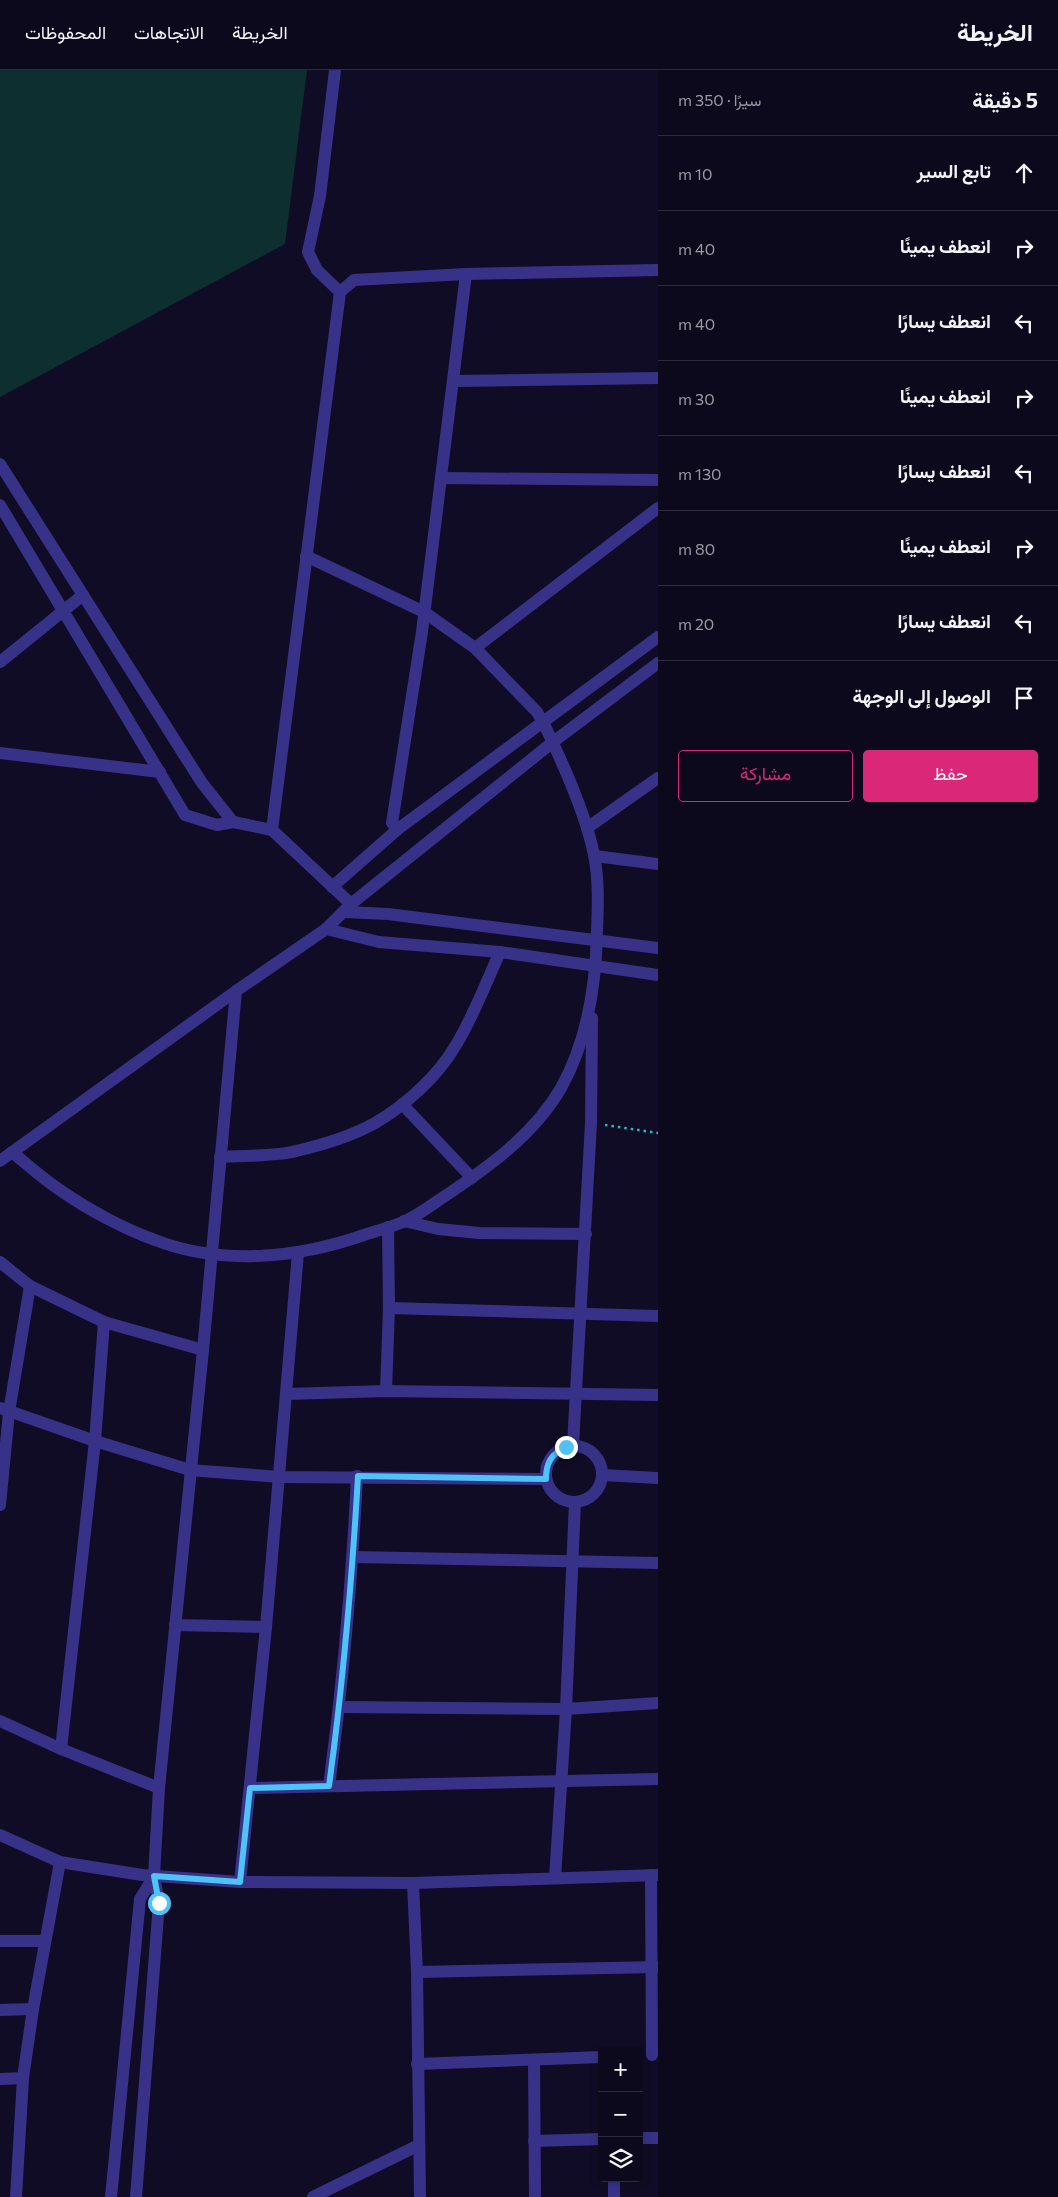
<!DOCTYPE html>
<html lang="ar">
<head>
<meta charset="utf-8">
<style>
  body { margin:0; font-family:Commissioner,Vazirmatn,sans-serif; background:#151225; color:#f1f3f6; direction:rtl }
  .controls { position:absolute; right:15px; bottom:15px; display:grid; overflow:hidden; border-radius:5px; box-shadow:0 2px 8px #0003 }
  .controls button { width:45px; height:45px; display:grid; place-items:center; padding:0; border:0; border-bottom:1px solid #2c2a3b; background:#0c091c; color:#f1f3f6; font:25px sans-serif }
  .stop { position:absolute; width:15px; height:15px; margin:-11px; border:4px solid #4fc3f7; border-radius:50%; background:#fff }
  .stop.end { background:#4fc3f7; border-color:#fff; box-shadow:0 1px 5px #0008 }
  .list { margin:0; padding:0; list-style:none }
  h2 { display:flex; justify-content:space-between; align-items:center; height:65px; margin:0; padding:0 20px; font-size:21px }
  h2 small { font-size:16px; font-weight:400; color:#9a9aa3 }
  .list li { display:grid; grid-template-columns:32px 1fr auto; gap:15px; align-items:center; box-sizing:border-box; height:75px; padding:0 20px; border-top:1px solid #2c2a3b }
  .list b { display:block; font-size:19px; white-space:nowrap }
  .list em { font-size:16px; font-style:normal; color:#9a9aa3 }
  .actions { display:flex; gap:10px; padding:15px 20px }
  .actions a { flex:1; padding:11px 0; border:1px solid #db2777; border-radius:5px; text-align:center; font-size:18px; color:#db2777 }
  .actions .main { background:#db2777; color:#fff }
  .icon { flex:none; width:28px; height:28px; fill:none; stroke:currentColor; stroke-width:2; stroke-linecap:round; stroke-linejoin:round }
  .map { position:relative; flex:none; width:658px; height:2127px; overflow:hidden; direction:ltr }
  header { display:flex; align-items:center; gap:30px; box-sizing:border-box; height:70px; padding:0 25px; background:#0c091c; border-bottom:1px solid #2c2a3b }
  header strong { font-size:24px }
  nav { display:flex; gap:28px; margin-inline-start:auto; font-size:18px }
  main { display:flex }
  aside { flex:1; background:#0c091c }
  .map>svg:first-child { display:block }
</style>
</head>
<body>
<header>
<strong>الخريطة</strong>
<nav><a>الخريطة</a><a>الاتجاهات</a><a>المحفوظات</a></nav>
</header>
<main>
<aside>
<h2>5 دقيقة<small>سيرًا · 350 m</small></h2>
<ul class="list">
<li><svg class="icon" aria-label="ahead" viewBox="0 0 24 24"><path d="M12 20V5M6 11l6-6 6 6"/></svg><div><b>تابع السير</b></div><em>10 m</em></li>
<li><svg class="icon" aria-label="right" viewBox="0 0 24 24"><path d="M7 20v-9h11M14 6l5 5-5 5"/></svg><div><b>انعطف يمينًا</b></div><em>40 m</em></li>
<li><svg class="icon" aria-label="left" viewBox="0 0 24 24"><path d="M17 20v-9H6M10 6l-5 5 5 5"/></svg><div><b>انعطف يسارًا</b></div><em>40 m</em></li>
<li><svg class="icon" aria-label="right" viewBox="0 0 24 24"><path d="M7 20v-9h11M14 6l5 5-5 5"/></svg><div><b>انعطف يمينًا</b></div><em>30 m</em></li>
<li><svg class="icon" aria-label="left" viewBox="0 0 24 24"><path d="M17 20v-9H6M10 6l-5 5 5 5"/></svg><div><b>انعطف يسارًا</b></div><em>130 m</em></li>
<li><svg class="icon" aria-label="right" viewBox="0 0 24 24"><path d="M7 20v-9h11M14 6l5 5-5 5"/></svg><div><b>انعطف يمينًا</b></div><em>80 m</em></li>
<li><svg class="icon" aria-label="left" viewBox="0 0 24 24"><path d="M17 20v-9H6M10 6l-5 5 5 5"/></svg><div><b>انعطف يسارًا</b></div><em>20 m</em></li>
<li><svg class="icon" aria-label="arrive" viewBox="0 0 24 24"><path d="M6 21V4h12l-3 4 3 4H6"/></svg><div><b>الوصول إلى الوجهة</b></div></li>
</ul>
<div class="actions"><a class="main">حفظ</a><a>مشاركة</a></div>
</aside>
<div class="map">
<svg width="658" height="2127" viewBox="0 0 658 2127">
  <rect width="100%" height="100%" fill="#100c25"/>
  <!-- grass -->
  <path fill="#0e2f2f" d="M0,0H307L285,174L0,327Z"/>
  <g fill="none" stroke-linecap="round" stroke-linejoin="round">
    <!-- path -->
    <path stroke="#22c0ba" stroke-width="2.5" stroke-dasharray="2.5 4" stroke-linecap="butt" d="M605,1055L658,1063"/>
    <!-- minor -->
    <g stroke="#373288" stroke-width="12">
      <path d="M335,0L320,126L308,182L317,200L340,222"/>
      <path d="M453,311L658,308"/>
      <path d="M0,394L202,713L233,752"/>
      <path d="M441,408L658,410"/>
      <path d="M0,435L185,745L217,755L233,752L272,760"/>
      <path d="M306,486L424,542L475,578"/>
      <path d="M0,592L83,525"/>
      <path d="M0,683L160,702"/>
      <path d="M587,758L658,708"/>
      <path d="M398,759L392,753L422,562L466,204"/>
      <path d="M595,786L658,794"/>
      <path d="M332,817L398,759L658,567"/>
      <path d="M351,834L272,760L340,222L354,210L466,204L658,200"/>
      <path d="M345,842L388,844L658,878"/>
      <path d="M326,859L379,872L500,882L658,905"/>
      <path d="M402,1034L472,1108"/>
      <path d="M12,1082C28,1095 43,1109 60,1120C87,1139 124,1159 155,1170C222,1196 298,1188 364,1165C377,1161 391,1157 403,1152C417,1146 430,1136 442,1128C486,1099 534,1065 561,1018C588,970 596,915 597,861C598,836 599,809 594,785C586,744 561,689 543,652L537,642L475,578L658,438"/>
      <path d="M220,1087C244,1085 274,1087 296,1081C322,1075 352,1066 375,1053C406,1035 438,1006 456,975C474,945 486,913 500,882"/>
      <path d="M0,1091L236,921L326,859L351,834L553,672L658,593"/>
      <path d="M404,1151L438,1159L479,1163L586,1164"/>
      <path d="M0,1192L30,1216L104,1252L203,1280"/>
      <path d="M389,1238L658,1246"/>
      <path d="M386,1321L389,1238L388,1157"/>
      <path d="M287,1324L386,1321L658,1325"/>
      <path d="M0,1338L95,1371L190,1400L280,1407L546,1409"/>
      <path d="M573,1375L591,1053L592,948"/>
      <circle cx="574" cy="1404" r="28"/>
      <path d="M602,1405L658,1408"/>
      <path d="M0,1435L9,1342L30,1216"/>
      <path d="M353,1487L658,1493"/>
      <path d="M175,1555L266,1557"/>
      <path d="M340,1637L566,1639L658,1633"/>
      <path d="M0,1651L61,1679L159,1718"/>
      <path d="M61,1679L95,1371L104,1252"/>
      <path d="M329,1716C343,1613 352,1510 357,1406"/>
      <path d="M251,1718L658,1709"/>
      <path d="M0,1765L60,1792L142,1805L240,1812L413,1813L658,1805"/>
      <path d="M651,1805L652,1985"/>
      <path d="M555,1808L566,1639L575,1432"/>
      <path d="M240,1812L266,1557L298,1183"/>
      <path d="M413,1813L417,1902L420,2127"/>
      <path d="M0,1871H45"/>
      <path d="M417,1902L658,1897"/>
      <path d="M0,1940L33,1939"/>
      <path d="M534,1990L535,2127"/>
      <path d="M417,1994L602,1987"/>
      <path d="M0,2009L23,2008"/>
      <path d="M639,2068H658"/>
      <path d="M534,2071L602,2069"/>
      <path d="M614,2108V2127"/>
      <path d="M16,2127L23,2008L33,1939L60,1792"/>
      <path d="M111,2127L140,1829L154,1806"/>
      <path d="M136,2127L159,1833L154,1806L159,1718L203,1280L236,921"/>
      <path d="M313,2127L419,2075"/>
    </g>
  </g>
  <g fill="none" stroke-linecap="round" stroke-linejoin="round">
    <!-- route -->
    <path stroke="#4fc3f7" stroke-width="6" d="M159,1833L154,1806L240,1812L250,1718L329,1716C343,1613 352,1510 358,1406L546,1409C546,1393 551,1384 566,1377"/>
  </g>
</svg>
<div class="controls">
<button>+</button>
<button>−</button>
<button><svg class="icon" aria-label="layers" viewBox="0 0 24 24"><path d="M12 4l9 5-9 5-9-5zM3 14l9 5 9-5"/></svg></button>
</div>
<div class="stop" style="left:159px;top:1833px"></div>
<div class="stop end" style="left:566px;top:1377px"></div>
</div>
</main>
</body>
</html>
